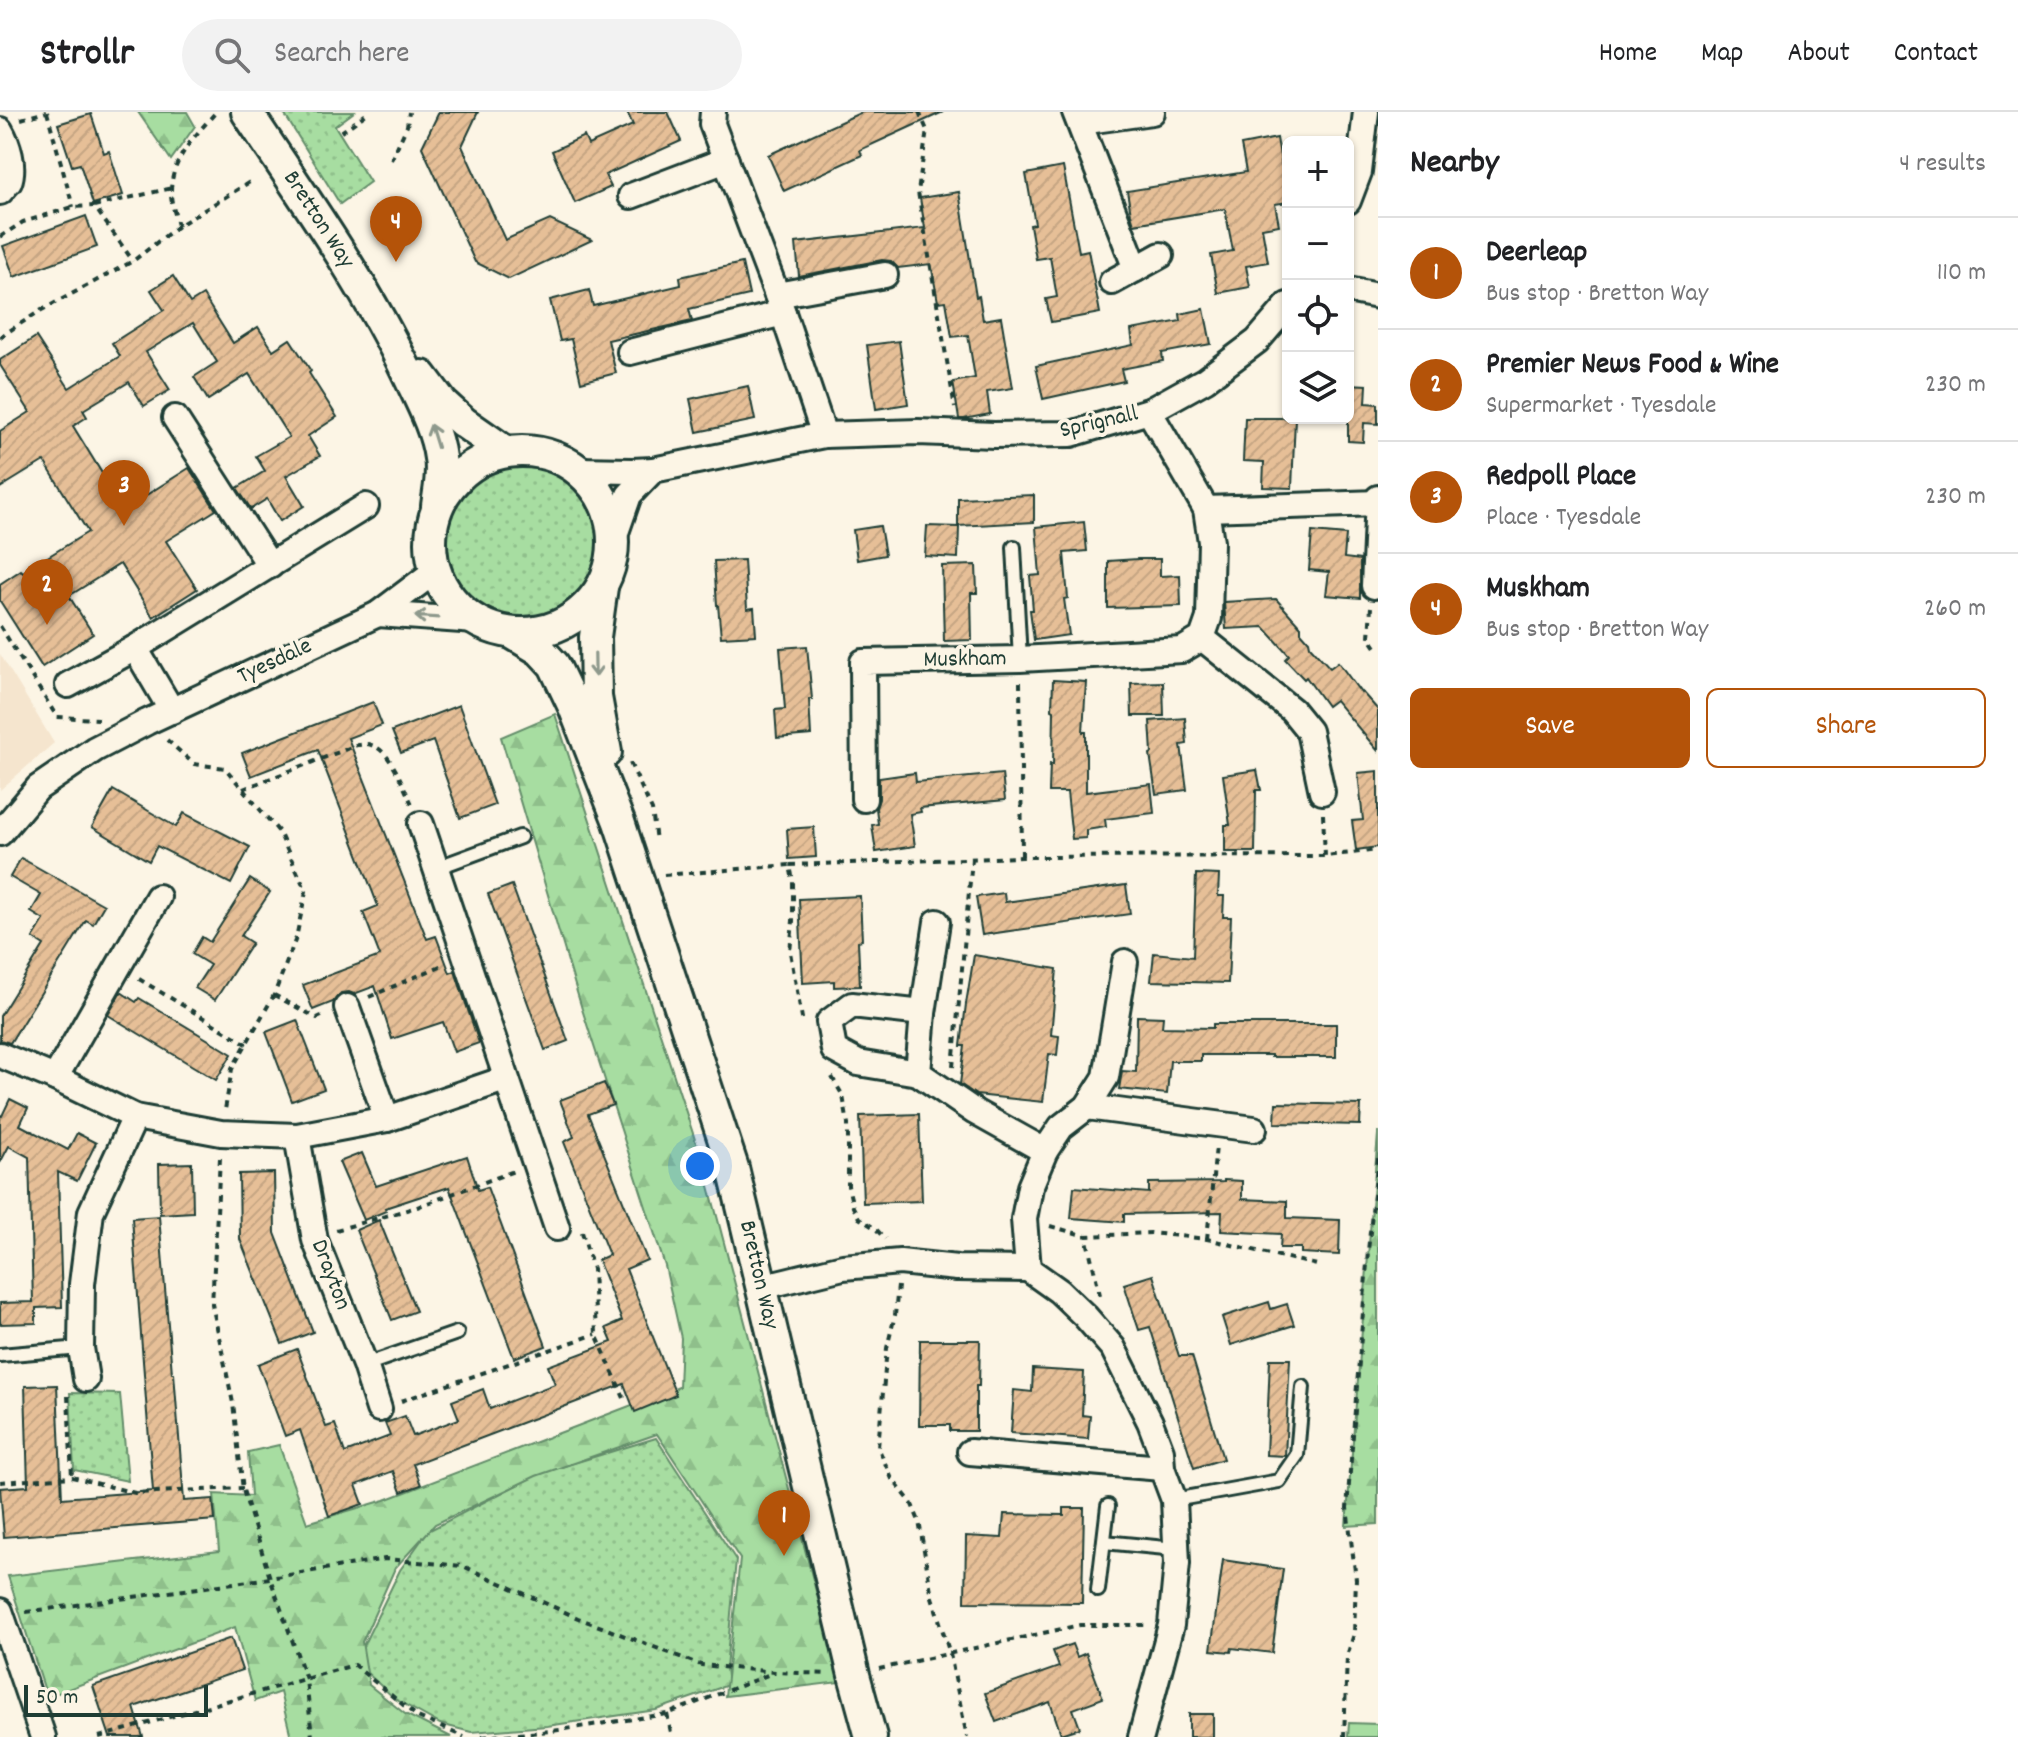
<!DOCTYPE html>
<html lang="en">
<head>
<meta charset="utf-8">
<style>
  body { margin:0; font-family:Dekko,sans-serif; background:#f2f2f2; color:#202124 }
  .controls { position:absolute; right:24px; top:24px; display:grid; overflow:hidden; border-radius:12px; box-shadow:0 2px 6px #0004 }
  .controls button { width:72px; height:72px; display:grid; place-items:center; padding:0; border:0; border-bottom:2px solid #e0e0e0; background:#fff; color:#202124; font:40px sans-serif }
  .scale { position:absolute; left:24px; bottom:20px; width:184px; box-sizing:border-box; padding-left:8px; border:4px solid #1f3d34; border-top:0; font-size:22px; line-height:28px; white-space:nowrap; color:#1f3d34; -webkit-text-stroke:6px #fcf5e5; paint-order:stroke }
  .you { position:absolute; left:700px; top:1054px; width:28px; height:28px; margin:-20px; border:6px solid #fff; border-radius:50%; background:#1a73e8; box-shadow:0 0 0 12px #1a73e833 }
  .badge { display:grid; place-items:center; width:52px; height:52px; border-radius:50%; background:#b45309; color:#fff; font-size:26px; font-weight:700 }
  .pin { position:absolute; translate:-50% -66px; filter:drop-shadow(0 2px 4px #0008) }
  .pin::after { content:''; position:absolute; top:42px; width:28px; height:24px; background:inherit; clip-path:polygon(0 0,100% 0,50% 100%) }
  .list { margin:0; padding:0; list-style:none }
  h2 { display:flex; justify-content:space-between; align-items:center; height:104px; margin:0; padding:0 32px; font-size:34px }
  h2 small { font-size:26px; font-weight:400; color:#757577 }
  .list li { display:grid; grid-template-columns:52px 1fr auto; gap:24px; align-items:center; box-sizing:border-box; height:112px; padding:0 32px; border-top:2px solid #e0e0e0 }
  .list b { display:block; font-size:30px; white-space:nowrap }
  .list p { margin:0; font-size:26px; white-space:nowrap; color:#757577 }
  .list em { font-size:26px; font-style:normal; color:#757577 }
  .actions { display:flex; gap:16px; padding:24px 32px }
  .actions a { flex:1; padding:18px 0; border:2px solid #b45309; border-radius:12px; text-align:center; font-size:28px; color:#b45309 }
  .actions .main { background:#b45309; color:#fff }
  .icon { flex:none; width:44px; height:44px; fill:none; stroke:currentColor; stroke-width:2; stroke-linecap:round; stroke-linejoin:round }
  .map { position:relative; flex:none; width:1378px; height:1625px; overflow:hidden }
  header { display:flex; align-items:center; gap:48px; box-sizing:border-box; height:112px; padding:0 40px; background:#fff; border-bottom:2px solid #e0e0e0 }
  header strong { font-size:38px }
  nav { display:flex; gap:44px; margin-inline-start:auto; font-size:28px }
  .search { width:560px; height:72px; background:#f2f2f2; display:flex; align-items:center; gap:20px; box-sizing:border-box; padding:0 28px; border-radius:44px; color:#757577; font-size:30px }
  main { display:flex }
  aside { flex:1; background:#fff }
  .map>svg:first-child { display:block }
</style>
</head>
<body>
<header>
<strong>Strollr</strong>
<div class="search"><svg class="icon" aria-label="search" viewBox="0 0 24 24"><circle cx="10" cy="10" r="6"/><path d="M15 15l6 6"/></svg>Search here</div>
<nav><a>Home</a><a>Map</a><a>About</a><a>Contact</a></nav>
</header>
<main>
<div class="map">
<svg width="1378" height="1625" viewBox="0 0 1378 1625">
  <defs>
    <pattern id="grass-dots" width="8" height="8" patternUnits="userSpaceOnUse" patternTransform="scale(2)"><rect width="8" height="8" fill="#a7dda1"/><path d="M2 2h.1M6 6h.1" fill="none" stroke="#8fbf8b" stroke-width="1.8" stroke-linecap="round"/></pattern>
    <pattern id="forest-firs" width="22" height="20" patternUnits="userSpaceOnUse" patternTransform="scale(2)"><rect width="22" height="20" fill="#a7dda1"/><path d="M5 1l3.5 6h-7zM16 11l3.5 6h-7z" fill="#8fbf8b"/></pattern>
    <pattern id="building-hatch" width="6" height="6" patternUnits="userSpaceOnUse" patternTransform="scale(2)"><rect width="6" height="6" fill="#e6bf97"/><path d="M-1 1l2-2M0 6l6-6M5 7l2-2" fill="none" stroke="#c5a583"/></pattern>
  </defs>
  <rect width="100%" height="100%" fill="#fcf5e5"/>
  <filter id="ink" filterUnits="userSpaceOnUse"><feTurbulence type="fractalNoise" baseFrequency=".0125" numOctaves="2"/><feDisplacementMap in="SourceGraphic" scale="16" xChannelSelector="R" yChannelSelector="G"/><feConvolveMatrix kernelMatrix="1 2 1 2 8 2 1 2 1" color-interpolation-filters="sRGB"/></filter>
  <g filter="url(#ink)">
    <!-- built -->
    <path fill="#f5e5ce" d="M0,542L54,631L0,678Z"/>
    <!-- grass -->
    <g fill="url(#grass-dots)" stroke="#638d6a" stroke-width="2">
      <path d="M283,0H354L335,14L370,70L340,92Z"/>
      <circle cx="522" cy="430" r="91"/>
      <path d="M70,1281L120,1282L128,1369L74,1358Z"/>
      <path d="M656,1326L736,1448L726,1556L728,1573L656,1598L547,1614L471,1620L440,1612L395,1587L365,1559L362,1536L400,1458L428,1419L538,1362Z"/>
    </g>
    <!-- forest -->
    <g fill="url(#forest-firs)" stroke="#638d6a" stroke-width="2">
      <path d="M138,0H187L195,14L171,48Z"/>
      <path d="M555,602L704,1055L840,1570L725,1584L740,1447L657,1322L536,1364L435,1412L395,1456L362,1530L369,1573L405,1602L451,1625H291L280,1580L255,1589L235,1515L47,1585L8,1464L219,1439L214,1382L251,1384L248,1340L279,1333L307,1411L385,1388L679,1275L681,1226L665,1154L582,897L501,625Z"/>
      <path d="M1378,1019V1412L1346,1414L1378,1022Z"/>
    </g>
    <!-- park -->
    <path fill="#a7dda1" stroke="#638d6a" stroke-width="2" d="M1349,1611L1378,1612V1625H1348Z"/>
    <!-- building -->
    <g fill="url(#building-hatch)" stroke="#1f3d34" stroke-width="2">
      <path d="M439,0H478L462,34L505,128L550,108L592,128L509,167L475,150L422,35Z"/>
      <path d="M627,0H668L681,29L605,63L611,75L575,91L552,39L584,24L588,33L633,13Z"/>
      <path d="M862,0H943L860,38L862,43L784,79L768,43Z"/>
      <path d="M91,2L104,41L109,39L123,83L93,92L80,52L72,54L58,12Z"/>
      <path d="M1277,26L1288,90L1275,92L1279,113L1262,116L1268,150L1246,154L1250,175L1218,181L1211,143L1233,139L1225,97L1134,112L1131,102L1127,79L1246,60L1241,33Z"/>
      <path d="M1063,55L1079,140L1088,138L1100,201L1051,210L1046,187L1057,185L1050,145L1036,147L1030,113L1035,112L1026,62Z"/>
      <path d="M959,80L976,185L979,184L983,208L1001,205L1013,276L987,280L990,302L964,307H959L953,270L975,266L968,223L952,225L946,189L938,190L931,152L898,156L891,149L882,148L799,164L796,131L925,116L920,86Z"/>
      <path d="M86,104L97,135L14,165L3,134Z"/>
      <path d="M742,151L749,183L689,197L692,209L608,228L616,261L581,270L571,227L560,229L550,188L589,178L593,194L681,173L680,165Z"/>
      <path d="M173,164L190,191L203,183L233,231L258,215L273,238L290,227L311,259L309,261L337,305L308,324L320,344L286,364L304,394L280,409L267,387L251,397L237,376L265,359L256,344L289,325L249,262L208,288L194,265L217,250L193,211L146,240L170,278L144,294L129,270L83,298L87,305L73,314L124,397L189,356L216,398L166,429L197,477L153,505L120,452L69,484L93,522L42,555L0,489V472L21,458L23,460L88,420L44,349L0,376V319L30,300L0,253V248L36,225L69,276L120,244L112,231L164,198L151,178Z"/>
      <path d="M1204,197L1211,232L1162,241L1163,249L1121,257L1124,269L1043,287L1036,254L1133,233L1131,218L1181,209L1180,202Z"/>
      <path d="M899,229L908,292L876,297L867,233Z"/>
      <path d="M1348,272L1367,273L1366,291L1378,292V312L1364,311L1363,330L1348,329Z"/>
      <path d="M748,274L755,308L697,320L690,287Z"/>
      <path d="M1245,306H1295L1292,376L1263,375L1264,350L1243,349Z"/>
      <path d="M1034,383V410L958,414V386Z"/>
      <path d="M1084,410L1087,439L1064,441L1068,486L1064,487L1069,523L1034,528L1030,498H1033L1030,464L1040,463L1036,415Z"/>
      <path d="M880,414L885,443L857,448L853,418Z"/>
      <path d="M927,414L959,415L958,446L925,444Z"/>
      <path d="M1312,420L1346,423L1344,446L1360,448V486L1326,483L1329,460L1309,458Z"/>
      <path d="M1138,447H1160V464L1180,463L1181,494L1108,496V449Z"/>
      <path d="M744,448L747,497L754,496L756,523L721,525L718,493H717L714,449Z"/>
      <path d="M976,453L977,481H971L972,528L944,529L942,454Z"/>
      <path d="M1276,487L1301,515V520L1309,529L1310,534L1330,556L1338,550L1361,581L1362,580L1378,598V639L1335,588L1327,594L1306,565L1304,567L1285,547L1289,543L1264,515L1226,517L1224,490Z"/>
      <path d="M807,534L812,587H809L811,623L777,626L775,598L785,597L780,536Z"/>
      <path d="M1053,568L1086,570L1083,620H1086V680L1151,672L1154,701L1105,707L1106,715L1086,718V726L1072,727L1067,680H1049L1050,652L1053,653L1054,599L1052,598Z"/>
      <path d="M1163,570L1164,604H1132L1131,571Z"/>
      <path d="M373,590L382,613L348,626L427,827L436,824L450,861L455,859L479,931L454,940L443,910L392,927L375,874L354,882L349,880L341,881L333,890L313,898L303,873L380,844L363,800L378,794L318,638L251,664L242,641Z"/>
      <path d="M459,593L495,693L460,706L433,629L401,641L392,619Z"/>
      <path d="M1185,606L1187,632L1181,633L1187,678L1156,682L1150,642L1152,641L1150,609Z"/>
      <path d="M1257,658L1261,678H1256L1255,740H1225V713H1230L1223,663Z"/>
      <path d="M1378,659V735L1356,738L1352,709L1363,708L1358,661Z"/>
      <path d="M915,661L916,670L1002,662L1005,688L920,696L921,700L910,702L915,734L876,740L872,713L878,712L876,696L879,687V666Z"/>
      <path d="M113,678L176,715L184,701L250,735L231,772L157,734L149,749L92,715Z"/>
      <path d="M814,715L816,745L789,747L787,717Z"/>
      <path d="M21,746L104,793L93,812L86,808L10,931L0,928V904L44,833L33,826L44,808L31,800L41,783L10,765Z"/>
      <path d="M1196,762L1219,763L1218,784H1224L1223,805H1231L1228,871L1151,869L1154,841L1193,845Z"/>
      <path d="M250,767L270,780L241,824L252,831L215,888L195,876L210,853L192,842L202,825L210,830Z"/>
      <path d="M512,773L568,929L545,938L488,782Z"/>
      <path d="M1126,773L1130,802L982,823L976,785L1004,781L1005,790Z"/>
      <path d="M860,784L862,828L858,829L860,874L834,875V869L803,871L799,787Z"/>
      <path d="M974,843L1057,857L1051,923L1059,924L1057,943L1049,942L1043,990L976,983L960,972L965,934H961L966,892Z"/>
      <path d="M121,880L136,890L139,886L232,942L216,968L108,903Z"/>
      <path d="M1137,904L1163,905L1162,915L1213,916V912H1336V945H1271V943H1201V949H1170L1167,982L1119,977L1122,959L1136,960Z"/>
      <path d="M297,908L324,977L292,989L266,920Z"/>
      <path d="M604,971L613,993L588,1002L647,1148L626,1157L676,1283L635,1300L624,1272L413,1352L421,1373L401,1380L393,1359L356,1373L363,1392L329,1404L300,1318L285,1324L258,1252L297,1237L326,1315L335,1312L345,1341L390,1324L385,1311L405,1304L413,1324L459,1307L452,1289L483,1277L490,1297L555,1272L548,1254L612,1230L606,1216L622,1209L598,1148L609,1143L564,1030L574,1025L560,988Z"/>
      <path d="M10,987L28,996L20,1013L68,1038L77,1021L96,1031L77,1069L58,1060L62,1195L36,1196V1211L0,1212V1191L33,1190L29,1045L9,1034L0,1051V1003L2,1004Z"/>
      <path d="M1276,991L1361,993L1360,1013L1275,1011Z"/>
      <path d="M919,1002L922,1089L863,1091L860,1004Z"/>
      <path d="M362,1041L376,1074L467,1044L478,1078L487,1075L546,1234L514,1246L449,1075L385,1096L386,1099L364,1108L339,1050Z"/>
      <path d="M192,1051L193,1100L160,1102L159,1052Z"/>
      <path d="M274,1061L275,1121L313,1220L282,1232L240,1127L239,1062Z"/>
      <path d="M1224,1068L1242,1069V1087L1287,1089V1106L1340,1108L1339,1143L1301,1141V1136H1280L1281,1122L1221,1119L1222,1100L1124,1102V1110L1071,1106L1074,1075L1149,1081V1071L1224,1070Z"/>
      <path d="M159,1104L172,1261H174L184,1389L213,1387L215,1408L4,1425L0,1376L28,1374L25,1274L57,1273L62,1386L153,1379L132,1106Z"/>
      <path d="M379,1108L416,1199L392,1208L356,1118Z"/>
      <path d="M1153,1163L1179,1244H1192L1223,1347L1194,1356L1150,1215L1139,1218L1124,1172Z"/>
      <path d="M1269,1190L1271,1197L1287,1192L1294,1213L1231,1233L1222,1205Z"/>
      <path d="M920,1228H980L979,1274H976V1319H950V1313H919Z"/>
      <path d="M1270,1247H1290L1285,1344L1266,1343Z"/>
      <path d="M1033,1257L1084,1260L1082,1303L1090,1304L1088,1327L1011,1321L1014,1278L1032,1280Z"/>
      <path d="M1064,1396H1084L1082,1491L965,1490L966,1424L1002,1426L1004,1402L1064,1403Z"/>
      <path d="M1223,1448L1283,1457L1272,1541L1232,1536L1231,1540L1211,1538Z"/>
      <path d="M231,1526L242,1558L134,1595L143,1625H110L93,1574Z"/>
      <path d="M1072,1532L1077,1545L1086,1541L1103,1586L1073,1597L1080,1616L1061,1622L1050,1590L996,1610L985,1581L1059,1555L1053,1539Z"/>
      <rect x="1189" y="1602" width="24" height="23"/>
    </g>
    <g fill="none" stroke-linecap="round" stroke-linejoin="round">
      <!-- service casing -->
      <g stroke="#1f3d34" stroke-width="18">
        <g id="service">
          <path d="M1014,435L1020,547"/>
          <path d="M436,756L520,725"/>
          <path d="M0,1243L81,1236"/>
          <path d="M365,1253L457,1221"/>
          <path d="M1174,1388L1279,1369L1297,1343L1303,1275"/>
          <path d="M1104,1430L1176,1437"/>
          <path d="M1098,1478L1108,1394"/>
        </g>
      </g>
      <!-- minor casing -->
      <g stroke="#1f3d34" stroke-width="30">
        <g id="minor">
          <path d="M713,0L712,12L777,183L824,323"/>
          <path d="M1075,0L1136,157"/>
          <path d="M1080,10L1152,0"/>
          <path d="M0,18C8,32 15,54 9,70C8,71 1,79 0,80"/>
          <path d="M631,84L726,48"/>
          <path d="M1348,89L1359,60L1366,0"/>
          <path d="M1112,170L1161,143"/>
          <path d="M1348,178L1378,184"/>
          <path d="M777,183L885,163"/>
          <path d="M630,240L783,201"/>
          <path d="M175,306L270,454"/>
          <path d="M578,358L632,359L653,358L824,323L918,320L994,323L1071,322L1149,299L1205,268L1257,229L1288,193"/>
          <path d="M1206,397L1378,391"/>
          <path d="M614,426L629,383L653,358"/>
          <path d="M1374,474L1378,386"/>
          <path d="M378,502L476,509"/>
          <path d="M1202,526L1292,598L1309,619L1322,680"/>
          <path d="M135,536L172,599"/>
          <path d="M68,573L135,536L366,394"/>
          <path d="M864,687L863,550L1020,547L1182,538L1202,526L1209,506L1211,430L1206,397L1149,299"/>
          <path d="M421,712L557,1116"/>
          <path d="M0,721L38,676L95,637L147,610L378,502L435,459"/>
          <path d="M347,895L387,1007"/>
          <path d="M923,901L937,810"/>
          <path d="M0,943L55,966L135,1005L221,1021L297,1024L387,1007L505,967"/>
          <path d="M918,961L923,901L852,893L829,910L834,938L858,951L918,961L975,1000L1045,1039L1030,1075L1024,1107L1028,1157"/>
          <path d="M55,966L158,785"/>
          <path d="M1087,995L1254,1017"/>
          <path d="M297,1024L315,1128L365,1253L379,1297"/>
          <path d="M1045,1039L1061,1015L1087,995L1106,965L1125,850"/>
          <path d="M761,1175L843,1155L900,1150L957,1156L1028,1157L1059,1179L1085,1204L1113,1236L1150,1310L1161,1339L1162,1356L1174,1388L1177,1451L1171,1513L1141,1625"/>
          <path d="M86,1267L81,1236L82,1172L91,1100L135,1005"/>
          <path d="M970,1340L1162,1356"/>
          <path d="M0,1499L43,1625"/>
        </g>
      </g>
      <!-- tertiary casing -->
      <g stroke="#1f3d34" stroke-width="36">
        <g id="tertiary">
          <path d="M247,0C303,85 363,168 407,260C420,288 436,316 440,346C443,362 439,378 437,394"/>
          <path d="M422,264L443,292L463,310L506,340"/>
          <circle cx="522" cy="430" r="91"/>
          <path d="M602,475L595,525L596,585L606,640"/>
          <path d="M512,521L540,538L554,553L574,595L619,710L733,1056L854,1563L871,1625"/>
        </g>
      </g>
      <!-- path -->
      <g stroke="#1f3d34" stroke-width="4" stroke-dasharray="6 6" stroke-linecap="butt">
        <path d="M47,0L73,95"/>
        <path d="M919,0L927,18L918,80L955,296"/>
        <path d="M21,7L46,0"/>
        <path d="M341,20L369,0"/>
        <path d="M391,48L407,14L409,0"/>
        <path d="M94,94L172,76"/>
        <path d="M178,114C176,104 171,92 171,82C170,48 195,24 216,0"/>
        <path d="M0,125L23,110L73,95L94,94L133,149"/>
        <path d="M0,225L40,199L133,149L178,114L253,68"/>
        <path d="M1371,495L1369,525L1378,538"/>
        <path d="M0,514L57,605L99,607"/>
        <path d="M1020,570L1022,745"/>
        <path d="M167,628L194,652L225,656L279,720L306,779L296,826L274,883L232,957L225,998"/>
        <path d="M630,651L652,698L656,729"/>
        <path d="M243,677L357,633C362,633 366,631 371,633C391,638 403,675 412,692"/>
        <path d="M1323,702L1325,744"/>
        <path d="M790,753L1022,745L1325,744L1378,738"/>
        <path d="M664,763L790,753L793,769V809L790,840L803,912"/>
        <path d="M139,867L247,932"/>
        <path d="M274,883L317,906L324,903"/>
        <path d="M369,885L445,852"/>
        <path d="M953,955L972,747"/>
        <path d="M832,965L843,984L848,1012V1074L853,1095L859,1106L876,1117L885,1127"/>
        <path d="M220,1046L212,1192L233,1291L243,1378L270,1466L306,1567L312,1625"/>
        <path d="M1050,1114L1086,1124"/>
        <path d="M336,1118L417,1095L514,1059"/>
        <path d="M582,1120L593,1157L596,1222L624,1286"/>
        <path d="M1207,1127L1216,1034"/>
        <path d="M898,1174L895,1203L887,1236L878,1335L892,1367L911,1390L919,1409L932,1485L950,1542L967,1625"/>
        <path d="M1100,1183L1086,1124L1151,1121L1207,1127L1317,1153"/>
        <path d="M68,1284L72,1365"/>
        <path d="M401,1289L596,1222"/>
        <path d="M0,1370L72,1365L135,1381L243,1376"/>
        <path d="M26,1500L270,1466L385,1447L463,1454L578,1506L701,1553L775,1560L829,1562"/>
        <path d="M879,1557L1080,1513H1149"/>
        <path d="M667,1602L672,1625"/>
        <path d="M99,1625L354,1553L418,1605L464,1625"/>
        <path d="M482,1625L552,1619L667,1602L773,1561"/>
        <path d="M1344,1625L1347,1544L1354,1522L1356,1467L1347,1396L1368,1139L1378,1044"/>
      </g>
      <!-- service -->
      <use href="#service" stroke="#fcf5e5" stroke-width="12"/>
      <!-- minor -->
      <use href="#minor" stroke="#fcf5e5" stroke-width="24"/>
      <!-- tertiary -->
      <use href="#tertiary" stroke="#fcf5e5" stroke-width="30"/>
    </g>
    <!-- one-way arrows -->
    <defs><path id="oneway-shaft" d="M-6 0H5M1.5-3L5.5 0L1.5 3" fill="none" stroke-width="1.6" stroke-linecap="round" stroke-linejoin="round" transform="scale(2)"/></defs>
    <g stroke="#8e998c">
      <use href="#oneway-shaft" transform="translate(434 324) rotate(-107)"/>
      <use href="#oneway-shaft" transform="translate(427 505) rotate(-176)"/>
      <use href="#oneway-shaft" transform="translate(595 553) rotate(89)"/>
    </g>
  </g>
  <g text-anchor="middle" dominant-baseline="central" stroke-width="8" stroke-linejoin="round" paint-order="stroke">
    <!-- street labels -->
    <g font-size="24" fill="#1f3d34" stroke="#fcf5e5">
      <text transform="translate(318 108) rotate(57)">Bretton Way</text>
      <text transform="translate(1099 311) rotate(-13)">Sprignall</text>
      <text transform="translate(965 548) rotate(-1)">Muskham</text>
      <text transform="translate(275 550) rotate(-25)">Tyesdale</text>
      <text transform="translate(330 1163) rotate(69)">Drayton</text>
      <text transform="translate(758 1163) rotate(77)">Bretton Way</text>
    </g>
  </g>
</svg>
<div class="controls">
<button>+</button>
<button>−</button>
<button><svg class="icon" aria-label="locate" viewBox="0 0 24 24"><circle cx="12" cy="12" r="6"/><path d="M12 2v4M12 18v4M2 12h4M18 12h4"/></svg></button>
<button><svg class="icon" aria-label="layers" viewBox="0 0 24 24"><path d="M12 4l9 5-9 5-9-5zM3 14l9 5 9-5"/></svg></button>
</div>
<div class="scale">50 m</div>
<div class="you"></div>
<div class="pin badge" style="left:784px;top:1444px">1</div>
<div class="pin badge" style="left:47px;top:513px">2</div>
<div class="pin badge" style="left:124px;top:414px">3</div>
<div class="pin badge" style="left:396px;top:150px">4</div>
</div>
<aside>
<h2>Nearby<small>4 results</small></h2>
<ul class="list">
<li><span class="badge">1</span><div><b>Deerleap</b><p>Bus stop · Bretton Way</p></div><em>110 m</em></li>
<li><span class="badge">2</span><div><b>Premier News Food &amp; Wine</b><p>Supermarket · Tyesdale</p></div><em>230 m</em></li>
<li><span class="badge">3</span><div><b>Redpoll Place</b><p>Place · Tyesdale</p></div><em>230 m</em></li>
<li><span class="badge">4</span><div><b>Muskham</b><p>Bus stop · Bretton Way</p></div><em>260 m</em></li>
</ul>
<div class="actions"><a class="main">Save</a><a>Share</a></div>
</aside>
</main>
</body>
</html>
